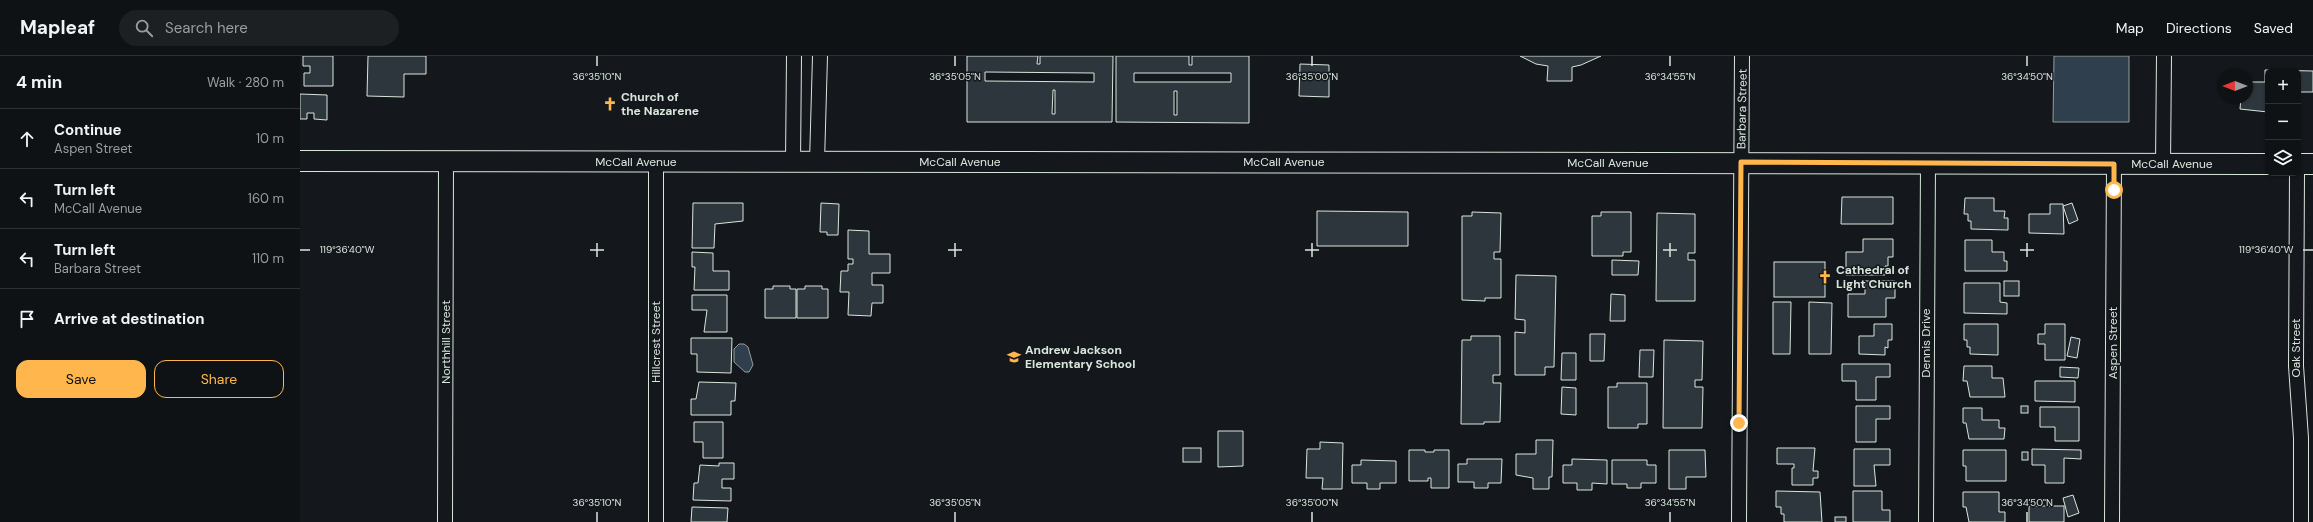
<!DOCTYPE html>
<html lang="en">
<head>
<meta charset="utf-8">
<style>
  body { margin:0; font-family:"DM Sans",sans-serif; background:#1d2022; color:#f1f3f6 }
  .controls { position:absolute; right:12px; top:12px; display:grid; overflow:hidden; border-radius:8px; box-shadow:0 1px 3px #0004 }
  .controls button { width:36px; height:36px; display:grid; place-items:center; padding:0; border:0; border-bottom:1px solid #2f3234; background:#0f1215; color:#f1f3f6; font:20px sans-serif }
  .compass { position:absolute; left:1917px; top:12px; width:36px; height:36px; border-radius:50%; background:#0f1215; box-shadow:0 1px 3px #0004; rotate:270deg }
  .stop { position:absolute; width:12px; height:12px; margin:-9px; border:3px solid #ffb74d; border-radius:50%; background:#fff }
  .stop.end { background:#ffb74d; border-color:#fff; box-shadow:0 1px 4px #0008 }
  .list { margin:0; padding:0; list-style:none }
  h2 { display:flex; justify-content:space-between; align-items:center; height:52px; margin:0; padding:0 16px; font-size:17px }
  h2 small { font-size:13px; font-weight:400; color:#9b9ea0 }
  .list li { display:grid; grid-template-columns:26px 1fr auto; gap:12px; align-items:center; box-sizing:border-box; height:60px; padding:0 16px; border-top:1px solid #2f3234 }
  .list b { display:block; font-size:15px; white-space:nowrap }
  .list p { margin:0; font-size:13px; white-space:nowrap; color:#9b9ea0 }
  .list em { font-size:13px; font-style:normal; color:#9b9ea0 }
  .actions { display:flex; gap:8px; padding:12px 16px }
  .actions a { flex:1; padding:9px 0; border:1px solid #ffb74d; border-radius:12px; text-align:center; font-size:14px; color:#ffb74d }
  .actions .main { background:#ffb74d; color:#111 }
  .icon { flex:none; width:22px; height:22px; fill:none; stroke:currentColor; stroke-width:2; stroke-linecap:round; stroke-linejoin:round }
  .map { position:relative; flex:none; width:2013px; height:466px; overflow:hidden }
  header { display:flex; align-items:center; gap:24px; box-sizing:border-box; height:56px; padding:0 20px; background:#0f1215; border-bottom:1px solid #2f3234 }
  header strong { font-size:19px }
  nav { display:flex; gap:22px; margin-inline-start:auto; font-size:14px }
  .search { width:280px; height:36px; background:#1d2022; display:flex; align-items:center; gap:10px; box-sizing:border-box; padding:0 14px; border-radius:22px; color:#9b9ea0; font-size:15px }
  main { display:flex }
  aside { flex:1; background:#0f1215 }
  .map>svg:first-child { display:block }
</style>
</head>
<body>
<header>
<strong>Mapleaf</strong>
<div class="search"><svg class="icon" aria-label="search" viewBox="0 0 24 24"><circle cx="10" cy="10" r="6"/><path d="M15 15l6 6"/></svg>Search here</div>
<nav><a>Map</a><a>Directions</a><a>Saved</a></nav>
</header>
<main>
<aside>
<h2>4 min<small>Walk · 280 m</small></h2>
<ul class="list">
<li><svg class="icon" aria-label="ahead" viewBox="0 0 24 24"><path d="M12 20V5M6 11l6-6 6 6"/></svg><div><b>Continue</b><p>Aspen Street</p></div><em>10 m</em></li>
<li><svg class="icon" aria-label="left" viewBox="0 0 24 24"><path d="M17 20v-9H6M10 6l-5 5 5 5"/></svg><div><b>Turn left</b><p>McCall Avenue</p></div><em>160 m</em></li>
<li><svg class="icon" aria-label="left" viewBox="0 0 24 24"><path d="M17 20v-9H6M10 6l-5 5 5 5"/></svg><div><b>Turn left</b><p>Barbara Street</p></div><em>110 m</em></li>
<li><svg class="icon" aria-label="arrive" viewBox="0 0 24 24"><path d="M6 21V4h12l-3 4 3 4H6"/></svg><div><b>Arrive at destination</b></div></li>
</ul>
<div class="actions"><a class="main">Save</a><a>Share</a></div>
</aside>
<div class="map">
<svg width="2013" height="466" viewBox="0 0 2013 466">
  <rect width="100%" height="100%" fill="#14181c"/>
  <!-- water -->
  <g fill="#2f3f4d" stroke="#939e99">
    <path d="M1754,0H1829V66H1753Z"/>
    <path d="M439,288H444L448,291L453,309L449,316H445L434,306V293Z"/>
  </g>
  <!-- building -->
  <g fill="#2c363c" stroke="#d8e6dc" fill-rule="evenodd">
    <path d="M3,0H33V30H4V17H10V10H3Z"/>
    <path d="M68,0H126V18H104V41L67,40Z"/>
    <path d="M667,0H738L737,8H740V0H813L812,66H667ZM685,16L794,17V26L685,25ZM753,34H755V58H752Z"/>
    <path d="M816,0H889V9H892V0H949V67L816,66ZM834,17H931V26H834ZM874,35H877V59H874Z"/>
    <path d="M1220,0H1301L1281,9L1272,11V25H1247L1248,10L1236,8Z"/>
    <path d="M1000,8L1029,9V41L999,40Z"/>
    <path d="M1965,14L2013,15V36H1998V15H1968V56L1940,53L1941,42H1947V26H1965Z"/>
    <path d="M0,38L27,39V64L14,63V57H7V63H0Z"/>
    <path d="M1542,141H1593V168H1541Z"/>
    <path d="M1665,142H1694V155H1705L1704,162H1708V174L1671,173V165H1668V158H1664Z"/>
    <path d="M393,147H443V165L415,168L414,192H392Z"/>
    <path d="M521,147L539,148L538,179H527V176H520Z"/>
    <path d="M1772,147L1778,164L1769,168L1763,150Z"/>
    <path d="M1750,148H1763L1764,178L1729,177V158H1750Z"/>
    <path d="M1017,155L1108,156V190H1017Z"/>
    <path d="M1172,156L1201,157L1200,196H1194V203H1201V242H1185V245L1162,244V160H1172Z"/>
    <path d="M1301,156H1331V196H1323V200H1292V160H1301Z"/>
    <path d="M1357,157L1395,158V197H1388V204H1395V245H1356Z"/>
    <path d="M548,174L569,175V198H590V217H572V229H583V247H572L571,260L548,259L549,236H540L541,215H548V208H553V203H548Z"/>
    <path d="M1563,183H1593V201H1588V210H1585V219H1546V196H1563Z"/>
    <path d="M1665,184H1692V196H1704V205H1707V215H1665Z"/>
    <path d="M392,196L413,197V215H429V234H394L395,211H392Z"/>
    <path d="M1312,204L1339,205L1338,219H1312Z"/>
    <rect x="1474" y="206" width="51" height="35"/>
    <path d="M1216,219L1256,220L1254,311H1245V319H1215V276L1225,277V264L1215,263Z"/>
    <path d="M1565,225H1595V242H1586V261H1548V238H1565Z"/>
    <rect x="1704" y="225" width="15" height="15"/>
    <path d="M1664,227H1700V246L1707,247V258L1664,257Z"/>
    <path d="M473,230H490V233H496V262H465V233H473Z"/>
    <path d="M505,230H522V233H528V262H497V233H505Z"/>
    <path d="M1311,238L1325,239V265H1310Z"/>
    <path d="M392,239H427V276H404L407,254H392Z"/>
    <path d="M1473,246H1491L1490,298H1473Z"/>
    <path d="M1509,246L1532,247L1531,298H1509Z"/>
    <path d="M1574,268H1592V284H1588V292L1585,291V299L1559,298V280H1574Z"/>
    <path d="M1664,268H1698V299L1670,298V291H1667V284H1664Z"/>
    <path d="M1745,268H1765V304H1745V288H1738V278H1745Z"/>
    <path d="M1290,278H1305L1304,305H1290Z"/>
    <path d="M1171,280H1200V319H1193V327H1201L1200,366H1184V368H1161L1162,284H1171Z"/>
    <path d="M1771,281L1780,283L1777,302L1767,300Z"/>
    <path d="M391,282H432L431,317L397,316V298H391Z"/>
    <path d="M1364,284L1403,285L1402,324H1395V331H1403L1402,372H1363Z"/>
    <path d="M1340,294H1354L1353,321H1339Z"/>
    <path d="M1262,297H1276V324H1261Z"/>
    <path d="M1542,308H1590V321H1576V344H1556V325H1542Z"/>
    <path d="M1664,310H1692V322H1703L1705,341H1670L1667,325H1663Z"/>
    <path d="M1760,311L1779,312L1778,322L1760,321Z"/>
    <path d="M1735,325H1775V346L1735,345Z"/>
    <path d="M399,326L436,327L435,345H431V359H391V343H396Z"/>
    <path d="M1317,327H1347V368H1338V372H1308V331H1317Z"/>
    <path d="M1262,331L1276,332V359L1261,358Z"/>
    <path d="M1556,350H1590V363H1576V386H1556Z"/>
    <rect x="1721" y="350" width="7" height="7"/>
    <path d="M1740,351H1779V385H1755V371H1740Z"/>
    <path d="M1663,352H1682V364H1699V372H1705L1704,383H1669L1666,367H1663Z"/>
    <path d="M394,366H423V402H403V386H394Z"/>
    <path d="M918,375H943V410L918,411Z"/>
    <path d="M1236,384H1253L1252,421H1249V433H1233V422L1216,419V398H1236Z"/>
    <path d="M1020,386L1043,387L1042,433H1022L1023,422H1006L1007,393H1020Z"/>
    <rect x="883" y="392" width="18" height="14"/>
    <path d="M1477,392H1515L1513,415H1518V422H1513V429H1492V412H1494V408H1477Z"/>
    <path d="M1554,393H1590V409H1574L1576,430H1554Z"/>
    <path d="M1732,393L1781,394V403L1764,402V427H1745V409H1732Z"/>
    <path d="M1109,394H1125V396H1134V394H1149V432H1131V422H1128V425H1109Z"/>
    <path d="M1369,394H1405L1406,421H1386V433H1369Z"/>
    <path d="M1663,394H1706V425H1666V410H1663Z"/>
    <rect x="1722" y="396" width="6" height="8"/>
    <path d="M1167,403H1202L1201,427H1188V432H1174V426H1158V408H1167Z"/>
    <path d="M1272,403L1307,404V428L1292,427V434H1277V427H1263V409H1272Z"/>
    <path d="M1061,404L1096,405V427H1080V433H1067V427H1052V409H1061Z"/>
    <path d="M1312,404H1347V409H1356V427H1341V432H1327V428H1312Z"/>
    <path d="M419,407H434V423H422V432H431V445L393,444L394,427H398L400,409L419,410Z"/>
    <path d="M1476,435L1520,436L1522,466H1484V458H1481V451H1476Z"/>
    <path d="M1553,435H1582V454H1590V466H1553Z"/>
    <path d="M1663,436H1699V456H1705V466H1669L1666,451H1663Z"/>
    <path d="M1773,439L1779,457L1768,461L1763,442Z"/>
    <rect x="1729" y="450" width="35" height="16"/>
    <path d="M392,451L428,452L427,466H391Z"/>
    <rect x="1535" y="461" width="11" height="5"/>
  </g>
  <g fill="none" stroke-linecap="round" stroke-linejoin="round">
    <!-- street casing -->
    <g stroke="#d8e6dc" stroke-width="16">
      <g id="street">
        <path d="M356,106V466"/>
        <path d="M493,106L494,0"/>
        <path d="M517,106L520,0"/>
        <path d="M1863,108L1864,0"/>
        <path d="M1997,117L1996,310L2001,382V466"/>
        <path d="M145,466L146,106"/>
        <path d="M1439,466L1442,0"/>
        <path d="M1626,466L1628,108"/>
        <path d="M1812,466L1814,108"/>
      </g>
    </g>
    <!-- secondary casing -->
    <g stroke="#d8e6dc" stroke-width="22">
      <g id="secondary">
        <path d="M0,105L1968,108"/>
        <path d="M1998,108H2013"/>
      </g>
    </g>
    <!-- street -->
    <use href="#street" stroke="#14181c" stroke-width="14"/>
    <!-- secondary -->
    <use href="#secondary" stroke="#14181c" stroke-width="20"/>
  </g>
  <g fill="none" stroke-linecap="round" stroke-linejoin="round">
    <!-- route -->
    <path stroke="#ffb74d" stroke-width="5" d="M1439,367L1441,106L1814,108V134"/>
  </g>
  <!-- ticks -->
  <path fill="none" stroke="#d8e6dc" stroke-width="1.5" d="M297,0V10M655,0V10M1012,0V10M1370,0V10M1727,0V10M297,187V201M655,187V201M1012,187V201M1370,187V201M1727,187V201M0,194H10M290,194H304M648,194H662M1005,194H1019M1363,194H1377M1720,194H1734M2003,194H2013M297,456V466M655,456V466M1012,456V466M1370,456V466M1727,456V466"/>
  <!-- icons -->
  <defs>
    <g id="church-bare" transform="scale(1.08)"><path d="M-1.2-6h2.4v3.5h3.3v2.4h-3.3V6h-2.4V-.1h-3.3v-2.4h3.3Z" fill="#ffb74d" stroke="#14181c" stroke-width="2.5" paint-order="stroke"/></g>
    <g id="school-bare" transform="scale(1.08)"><path d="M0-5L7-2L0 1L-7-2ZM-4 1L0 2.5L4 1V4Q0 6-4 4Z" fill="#ffb74d" stroke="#14181c" stroke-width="2.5" paint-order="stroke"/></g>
  </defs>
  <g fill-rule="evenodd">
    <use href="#church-bare" x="310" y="48"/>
    <use href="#church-bare" x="1525" y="221"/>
    <use href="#school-bare" x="714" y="301"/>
  </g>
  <g text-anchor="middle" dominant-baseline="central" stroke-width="3" stroke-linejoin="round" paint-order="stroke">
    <!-- poi labels -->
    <g font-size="12" font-weight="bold" fill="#d8e6dc" stroke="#14181c" text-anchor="start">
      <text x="321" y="41">Church of<tspan x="321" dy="14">the Nazarene</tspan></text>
      <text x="1536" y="214">Cathedral of<tspan x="1536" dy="14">Light Church</tspan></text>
      <text x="725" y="294">Andrew Jackson<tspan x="725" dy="14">Elementary School</tspan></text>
    </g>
    <!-- street labels -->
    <g font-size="12" fill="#d8e6dc" stroke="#14181c">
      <text transform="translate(1442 53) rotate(-89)">Barbara Street</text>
      <text x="336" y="106">McCall Avenue</text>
      <text x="660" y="106">McCall Avenue</text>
      <text x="984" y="106">McCall Avenue</text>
      <text x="1308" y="107">McCall Avenue</text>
      <text x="1872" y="108">McCall Avenue</text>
      <text transform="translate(146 286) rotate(-90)">Northhill Street</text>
      <text transform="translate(356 286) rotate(-90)">Hillcrest Street</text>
      <text transform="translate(1626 287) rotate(-90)">Dennis Drive</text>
      <text transform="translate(1813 287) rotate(-90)">Aspen Street</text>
      <text transform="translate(1996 292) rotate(-90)">Oak Street</text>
    </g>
  </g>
  <g font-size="10" text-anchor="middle" fill="#d8e6dc" stroke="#14181c" stroke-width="3" stroke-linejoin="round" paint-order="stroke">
    <text x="297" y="24">36°35'10"N</text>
    <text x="655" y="24">36°35'05"N</text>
    <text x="1012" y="24">36°35'00"N</text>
    <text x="1370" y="24">36°34'55"N</text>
    <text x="1727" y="24">36°34'50"N</text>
    <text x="1966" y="197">119°36'40"W</text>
    <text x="47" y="197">119°36'40"W</text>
    <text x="297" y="450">36°35'10"N</text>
    <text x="655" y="450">36°35'05"N</text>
    <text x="1012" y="450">36°35'00"N</text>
    <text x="1370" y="450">36°34'55"N</text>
    <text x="1727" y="450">36°34'50"N</text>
  </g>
</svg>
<div class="controls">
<button>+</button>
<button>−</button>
<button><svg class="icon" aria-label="layers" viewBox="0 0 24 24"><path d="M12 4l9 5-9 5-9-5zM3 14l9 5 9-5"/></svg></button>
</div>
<svg class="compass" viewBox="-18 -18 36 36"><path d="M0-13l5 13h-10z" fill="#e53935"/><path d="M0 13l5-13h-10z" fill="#9b9ea0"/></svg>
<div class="stop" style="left:1814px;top:134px"></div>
<div class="stop end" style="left:1439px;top:367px"></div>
</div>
</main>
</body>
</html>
